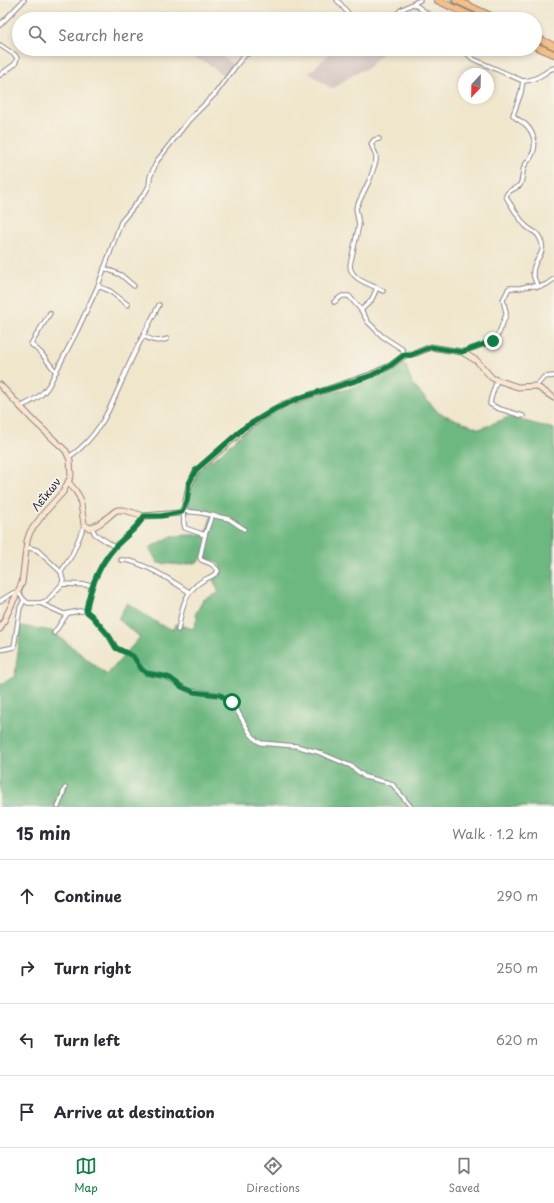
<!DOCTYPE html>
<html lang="en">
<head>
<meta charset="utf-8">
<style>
  body { margin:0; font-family:"Playpen Sans",sans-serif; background:#f7f7f7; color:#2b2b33 }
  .compass { position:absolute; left:458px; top:68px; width:36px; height:36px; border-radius:50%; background:#fff; box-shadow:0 2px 6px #0003; rotate:202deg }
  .stop { position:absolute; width:12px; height:12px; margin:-9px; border:3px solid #0b8043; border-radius:50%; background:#fff }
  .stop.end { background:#0b8043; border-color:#fff; box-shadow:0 1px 4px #0008 }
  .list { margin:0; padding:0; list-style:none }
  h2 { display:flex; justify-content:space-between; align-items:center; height:52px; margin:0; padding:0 16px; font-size:17px }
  h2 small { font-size:13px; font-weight:400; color:#7c7c81 }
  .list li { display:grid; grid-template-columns:26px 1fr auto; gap:12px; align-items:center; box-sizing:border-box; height:72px; padding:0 16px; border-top:1px solid #e1e1e2 }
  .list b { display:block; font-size:15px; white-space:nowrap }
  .list em { font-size:13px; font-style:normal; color:#7c7c81 }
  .icon { flex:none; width:22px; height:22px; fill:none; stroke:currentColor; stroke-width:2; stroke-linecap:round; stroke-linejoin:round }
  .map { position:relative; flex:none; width:554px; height:807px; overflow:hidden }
  .search { position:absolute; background:#fff; box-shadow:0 2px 6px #0003; left:12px; right:12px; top:12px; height:44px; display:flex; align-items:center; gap:10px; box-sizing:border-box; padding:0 14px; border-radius:22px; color:#7c7c81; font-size:15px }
  .sheet { height:340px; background:#fff }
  nav { display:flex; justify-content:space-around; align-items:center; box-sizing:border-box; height:56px; border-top:1px solid #e1e1e2; background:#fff; font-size:11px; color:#7c7c81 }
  nav a { display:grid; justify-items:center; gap:2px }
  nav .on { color:#0b8043 }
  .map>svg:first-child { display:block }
</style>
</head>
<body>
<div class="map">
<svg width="554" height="807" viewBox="0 0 554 807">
  <rect width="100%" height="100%" fill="#f7f3e8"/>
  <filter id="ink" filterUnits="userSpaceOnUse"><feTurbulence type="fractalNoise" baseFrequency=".025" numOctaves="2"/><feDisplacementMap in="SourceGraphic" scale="8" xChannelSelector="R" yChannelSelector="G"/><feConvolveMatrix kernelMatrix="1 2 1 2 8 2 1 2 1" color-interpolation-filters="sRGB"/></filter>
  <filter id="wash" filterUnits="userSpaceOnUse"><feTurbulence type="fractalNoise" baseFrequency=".012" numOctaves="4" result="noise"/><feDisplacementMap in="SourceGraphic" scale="16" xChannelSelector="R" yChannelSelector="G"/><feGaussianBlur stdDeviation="0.9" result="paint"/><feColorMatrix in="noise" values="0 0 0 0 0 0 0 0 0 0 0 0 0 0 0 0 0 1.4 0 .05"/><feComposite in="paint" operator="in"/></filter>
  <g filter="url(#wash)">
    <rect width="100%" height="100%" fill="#f0e6cc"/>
    <!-- industrial -->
    <g fill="#d1c0bd">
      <path d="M175,49H212L234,65L225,77L207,63Z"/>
      <path d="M334,49H386L368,68L356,73L332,89L309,73Z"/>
    </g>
    <!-- green -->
    <path fill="#87d898" stroke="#547d6a" d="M444,0H449L490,19H485Z"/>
    <!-- forest -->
    <path fill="#6db880" stroke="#486d5e" d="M405,364L412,384L439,413L480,429L509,417L554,429V807H0V685L15,676L21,626L52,631L107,675L140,637L118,619L127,603L159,624L174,630L176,624L193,629L198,617L195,615L203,600L219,593L212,577L217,575L221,567L216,561L202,557L198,562L183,565L158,563L149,548L172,536L206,534L212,514L195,510H185L187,497L198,469L220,454L242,433L277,410L292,403L321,394L348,389L388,373Z"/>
  </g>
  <g filter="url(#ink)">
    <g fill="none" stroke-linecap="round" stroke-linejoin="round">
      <!-- street casing -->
      <g stroke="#898484" stroke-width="5.5">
        <g id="street">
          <path d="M337,0L353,19"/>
          <path d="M414,4L435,19"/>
          <path d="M392,19L401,10L420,0"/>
          <path d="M0,25L24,0"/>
          <path d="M0,45L15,55L17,58L15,64L0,75"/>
          <path d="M462,49L473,59L523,81C530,81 539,77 545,73C549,70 550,69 554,68"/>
          <path d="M523,81L521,93L513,115C516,119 521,121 525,124C534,132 538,146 531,157C529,160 526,163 524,167C522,173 523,179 520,185C516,189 507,190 506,196C506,198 523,224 526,226C529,230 535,231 538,235C550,254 534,256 533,272C533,277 536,282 538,287"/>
          <path d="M104,268L121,275L134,286"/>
          <path d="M98,286L110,291L128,305"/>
          <path d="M377,288L383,291"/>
          <path d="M334,302L342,296H349L361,310L368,322L382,336L402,349L405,355"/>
          <path d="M361,310L371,301L377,288C366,283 350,278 350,265L359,225L356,208L370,179L376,161V155L371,144L374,140L379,139"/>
          <path d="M50,313L31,344L41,353L56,372"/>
          <path d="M143,336C152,340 158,343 167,339"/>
          <path d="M462,352L493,341L499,333L506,315V312L503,300L509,288H520L528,286H542L547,284L554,279"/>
          <path d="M497,380L491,398L490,404L497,408L523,416"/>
          <path d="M536,386L544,377L554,376"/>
          <path d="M20,407C32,401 42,397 49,385L77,331L98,286L121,222L145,193L149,186L150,177L157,161L189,120L215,94L238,63L245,55L258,49"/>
          <path d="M69,457C102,435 112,403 127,369C137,347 148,326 159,305"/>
          <path d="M92,528L95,534L115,547"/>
          <path d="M205,535L185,528L184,524L183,511L202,513L229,519L244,529"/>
          <path d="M26,547L37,550L61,572L63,580L62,584"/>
          <path d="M121,560C139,559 174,582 189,592"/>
          <path d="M61,572L72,555L84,526"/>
          <path d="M0,601L13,593L18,592L24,600L28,603H40L64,614L79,611H86L92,616L109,636L116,648L133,656L142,670L145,673L163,676L170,679L188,690L220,695L227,698L232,702L250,733L256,740L261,743L296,746L318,752L351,766L365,777L390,783L393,785L411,807"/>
          <path d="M40,603L47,601L62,584L93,585"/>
          <path d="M86,611C90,588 99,565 115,547C125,536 137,529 144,516"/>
          <path d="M178,630C182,610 183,593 202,581C207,578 215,576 218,571L217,569L211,564L201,560L200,557L205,535L212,515"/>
          <path d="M54,633L67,614"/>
          <path d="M0,650L14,647L20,608L24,600"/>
          <path d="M58,807L65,788"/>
        </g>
      </g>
      <!-- secondary casing -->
      <g stroke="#898484" stroke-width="7">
        <g id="secondary">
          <path d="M0,385L34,421L66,451L70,460L71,476L63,492L44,513L30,532L27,541L22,583L0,629"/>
          <path d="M69,483L75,490L80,498L84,524L89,528C99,527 109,515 117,510H124L144,516L179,513L183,511L185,505L189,486L196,471L247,427L284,404L370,375L390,366L405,355L416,353L431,347L462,352L477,361L492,378L497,380L518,387L536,386L554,398"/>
        </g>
      </g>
      <!-- highway casing -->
      <g stroke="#898484" stroke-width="8">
        <g id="highway">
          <path d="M437,0L478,19"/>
          <path d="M456,0L497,19"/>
          <path d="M535,37L554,46"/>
          <path d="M535,46L554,54"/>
        </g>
      </g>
      <!-- street -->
      <use href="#street" stroke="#fff" stroke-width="3.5"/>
      <!-- secondary -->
      <use href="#secondary" stroke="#fbe5cf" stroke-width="5"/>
      <!-- highway -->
      <use href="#highway" stroke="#f5bf86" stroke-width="6"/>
    </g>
  </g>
  <g fill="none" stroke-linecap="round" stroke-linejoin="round" filter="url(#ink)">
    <!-- route -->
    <path stroke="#0b8043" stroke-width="5" d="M232,702L220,695L194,692L182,687L170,678L163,676L146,673L142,670L133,656L116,648L109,636L92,616L86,611C90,588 99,565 115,547C125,536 137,529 144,516H161L182,512L187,501L189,484L196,470L244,428L277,408L300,398L370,376L390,366L404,355H411L431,347L462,352L493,341"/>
  </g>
  <g text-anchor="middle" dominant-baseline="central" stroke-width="4" stroke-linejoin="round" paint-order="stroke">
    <!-- street labels -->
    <g font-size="11" fill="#22223b" stroke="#f7f3e8">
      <text transform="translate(46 494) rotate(-51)">Λεΐκων</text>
    </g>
  </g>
</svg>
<svg class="compass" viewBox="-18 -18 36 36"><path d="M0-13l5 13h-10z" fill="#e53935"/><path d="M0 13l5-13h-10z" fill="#7c7c81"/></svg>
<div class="stop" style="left:232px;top:702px"></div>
<div class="stop end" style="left:493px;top:341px"></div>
<div class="search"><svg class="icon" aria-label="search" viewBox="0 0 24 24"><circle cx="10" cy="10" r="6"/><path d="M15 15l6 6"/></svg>Search here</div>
</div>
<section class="sheet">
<h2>15 min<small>Walk · 1.2 km</small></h2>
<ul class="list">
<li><svg class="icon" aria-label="ahead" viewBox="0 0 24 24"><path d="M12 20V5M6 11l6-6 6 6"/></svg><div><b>Continue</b></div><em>290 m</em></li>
<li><svg class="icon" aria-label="right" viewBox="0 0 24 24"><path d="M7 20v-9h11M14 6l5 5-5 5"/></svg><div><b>Turn right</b></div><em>250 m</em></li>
<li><svg class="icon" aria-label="left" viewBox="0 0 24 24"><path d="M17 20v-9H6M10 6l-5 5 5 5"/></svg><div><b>Turn left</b></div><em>620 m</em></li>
<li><svg class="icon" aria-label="arrive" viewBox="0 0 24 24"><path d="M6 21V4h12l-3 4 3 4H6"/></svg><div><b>Arrive at destination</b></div></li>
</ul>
</section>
<nav>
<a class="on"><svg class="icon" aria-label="map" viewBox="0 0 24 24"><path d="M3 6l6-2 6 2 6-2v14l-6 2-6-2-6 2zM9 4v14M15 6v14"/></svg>Map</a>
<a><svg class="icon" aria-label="directions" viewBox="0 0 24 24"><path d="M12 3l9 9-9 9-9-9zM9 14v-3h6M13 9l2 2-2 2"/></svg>Directions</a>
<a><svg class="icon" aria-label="saved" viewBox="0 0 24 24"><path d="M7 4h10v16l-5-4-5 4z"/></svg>Saved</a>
</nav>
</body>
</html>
